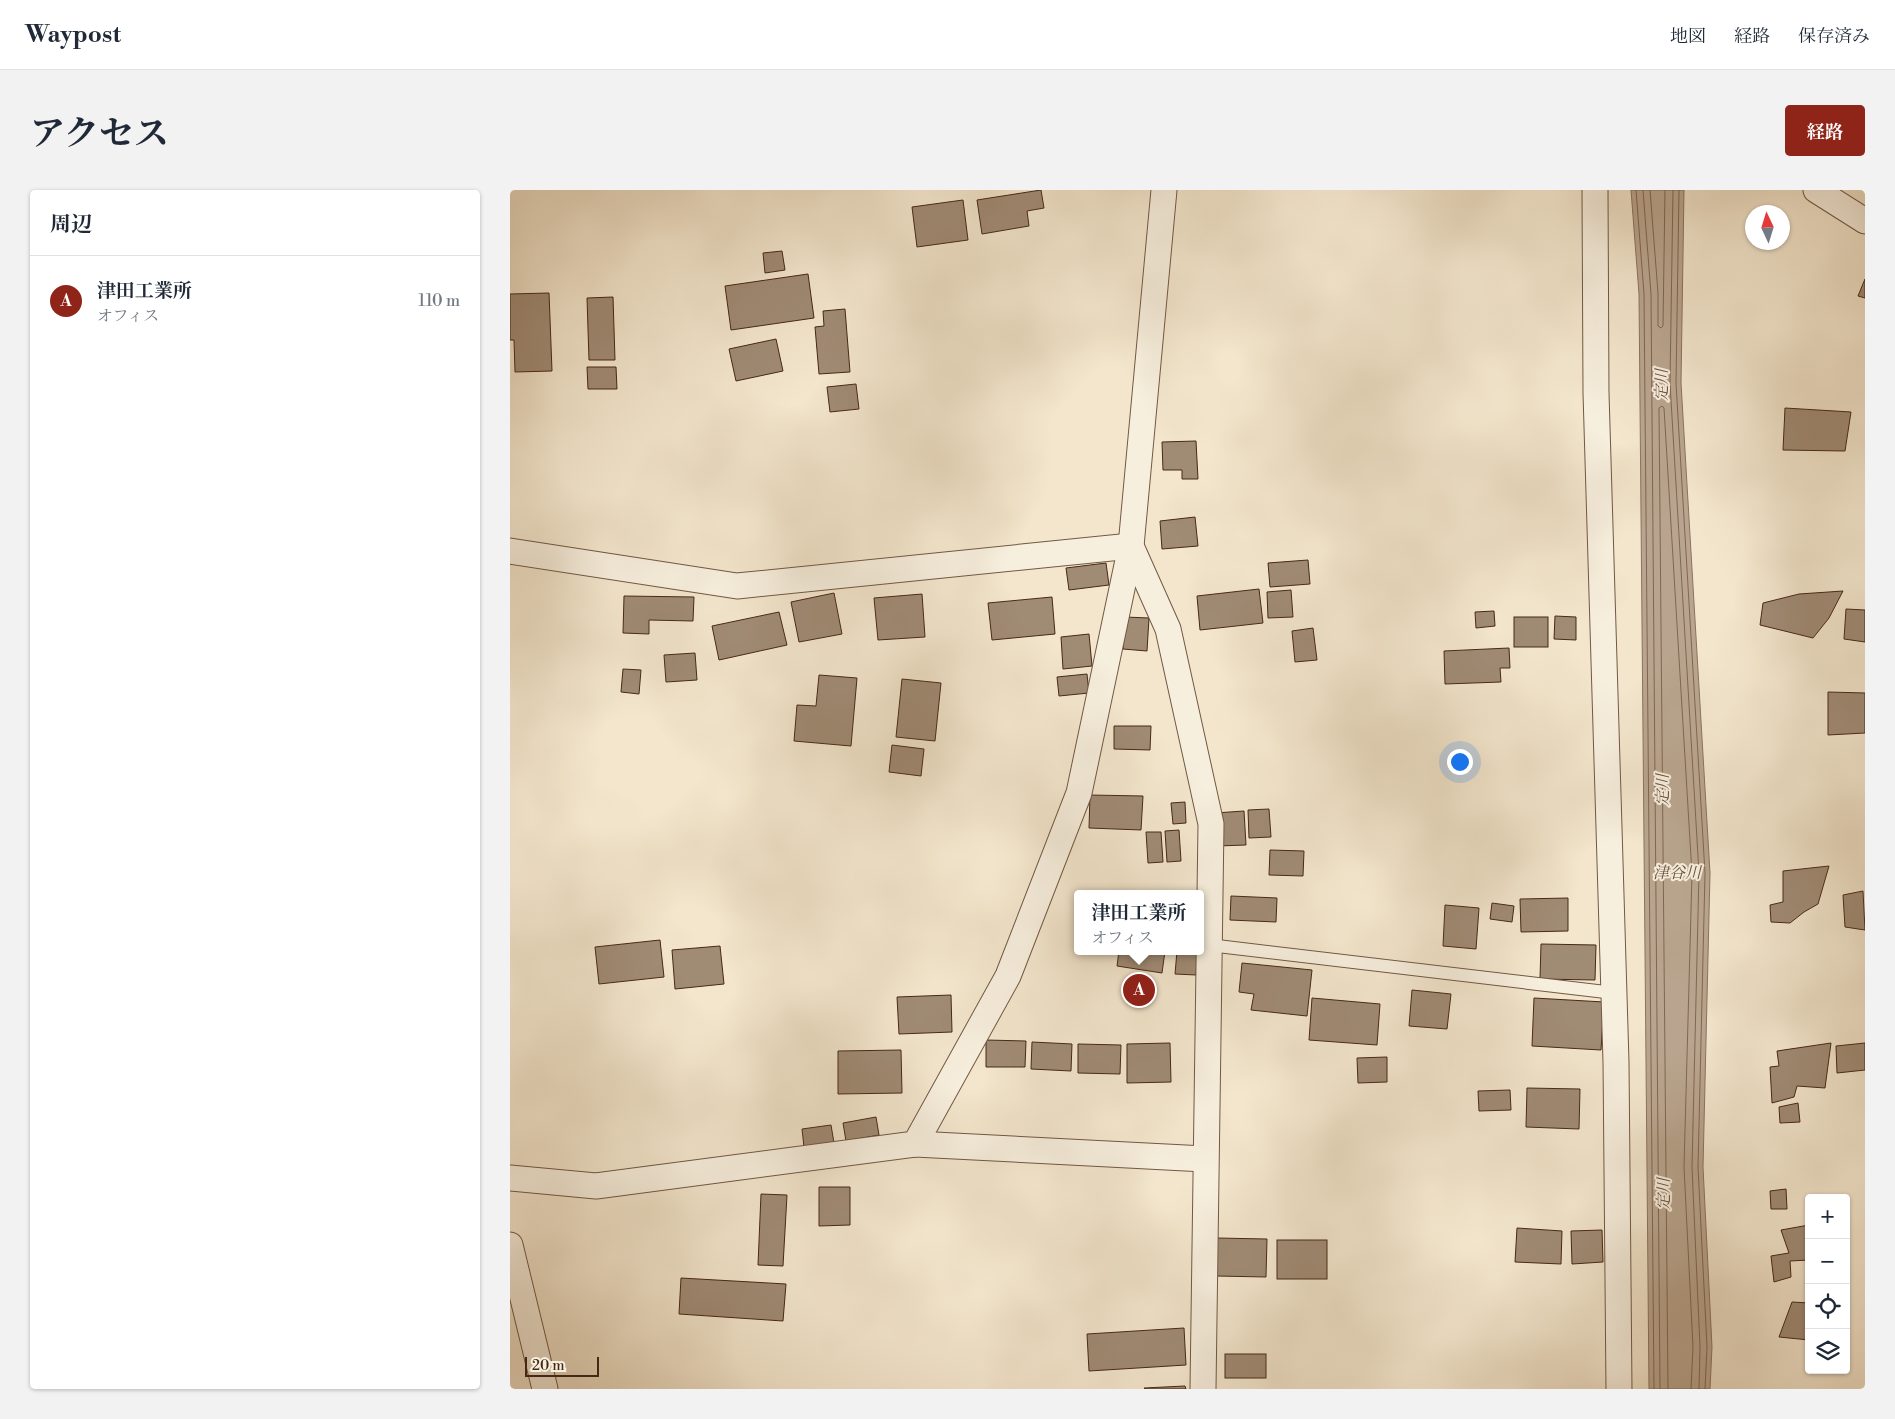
<!DOCTYPE html>
<html lang="ja">
<head>
<meta charset="utf-8">
<style>
  body { margin:0; font-family:"Libre Bodoni","Noto Serif JP",serif; background:#f2f2f3; color:#1f2937 }
  .controls { position:absolute; right:15px; bottom:15px; display:grid; overflow:hidden; border-radius:5px; box-shadow:0 1px 4px #0004 }
  .controls button { width:45px; height:45px; display:grid; place-items:center; padding:0; border:0; border-bottom:1px solid #e0e1e3; background:#fff; color:#1f2937; font:25px sans-serif }
  .compass { position:absolute; left:1235px; top:15px; width:45px; height:45px; border-radius:50%; background:#fff; box-shadow:0 1px 4px #0004; rotate:356deg }
  .scale { position:absolute; left:15px; bottom:12px; width:74px; box-sizing:border-box; padding-left:5px; border:2px solid #472816; border-top:0; font-size:14px; line-height:18px; white-space:nowrap; color:#472816; -webkit-text-stroke:4px #f7efde; paint-order:stroke }
  .you { position:absolute; left:949px; top:571px; width:18px; height:18px; margin:-12px; border:4px solid #fff; border-radius:50%; background:#1a73e8; box-shadow:0 0 0 8px #1a73e833 }
  .badge { display:grid; place-items:center; width:32px; height:32px; border-radius:50%; background:#8f2418; color:#fff; font-size:16px; font-weight:700 }
  .pin { position:absolute; translate:-50% -50%; border:2px solid #fff; box-shadow:0 1px 5px #0006 }
  .popup { position:absolute; left:564px; top:700px; width:130px; height:65px; box-sizing:border-box; display:grid; place-content:center; border-radius:5px; background:#fff; filter:drop-shadow(0 1px 4px #0005); font-size:16px; white-space:nowrap; color:#747a83 }
  .popup b { font-size:19px; color:#1f2937 }
  .popup::after { content:''; position:absolute; left:50%; top:100%; margin-left:-10px; border:10px solid transparent; border-top-color:#fff }
  .list { margin:0; padding:0; list-style:none }
  h2 { display:flex; justify-content:space-between; align-items:center; height:65px; margin:0; padding:0 20px; font-size:21px }
  h2 small { font-size:16px; font-weight:400; color:#747a83 }
  .list li { display:grid; grid-template-columns:32px 1fr auto; gap:15px; align-items:center; box-sizing:border-box; height:90px; padding:0 20px; border-top:1px solid #e0e1e3 }
  .list b { display:block; font-size:19px; white-space:nowrap }
  .list p { margin:0; font-size:16px; white-space:nowrap; color:#747a83 }
  .list em { font-size:16px; font-style:normal; color:#747a83 }
  .icon { flex:none; width:28px; height:28px; fill:none; stroke:currentColor; stroke-width:2; stroke-linecap:round; stroke-linejoin:round }
  .map { position:relative; flex:none; width:1355px; height:1199px; overflow:hidden; border-radius:5px }
  header { display:flex; align-items:center; gap:30px; box-sizing:border-box; height:70px; padding:0 25px; background:#fff; border-bottom:1px solid #e0e1e3 }
  header strong { font-size:24px }
  nav { display:flex; gap:28px; margin-inline-start:auto; font-size:18px }
  .intro { display:flex; align-items:center; justify-content:space-between; box-sizing:border-box; height:120px; padding:0 30px }
  h1 { margin:0; font-size:35px }
  .button { padding:12px 22px; border-radius:5px; background:#8f2418; color:#fff; font-size:18px; font-weight:700 }
  main { display:flex; gap:30px; padding:0 30px }
  aside { flex:1; background:#fff; border-radius:5px; box-shadow:0 1px 4px #0004 }
  .map>svg:first-child { display:block }
</style>
</head>
<body>
<header>
<strong>Waypost</strong>
<nav><a>地図</a><a>経路</a><a>保存済み</a></nav>
</header>
<div class="intro"><h1>アクセス</h1><a class="button">経路</a></div>
<main>
<aside>
<h2>周辺<small></small></h2>
<ul class="list">
<li><span class="badge">A</span><div><b>津田工業所</b><p>オフィス</p></div><em>110 m</em></li>
</ul>
</aside>
<div class="map">
<svg width="1355" height="1199" viewBox="0 0 1355 1199">
  <rect width="100%" height="100%" fill="#f3e6cd"/>
  <filter id="stains"><feTurbulence type="fractalNoise" baseFrequency=".004" numOctaves="4"/><feColorMatrix values="0 0 0 0 .2 0 0 0 0 .09 0 0 0 0 .02 0 0 0 .5 -.17"/></filter>
  <radialGradient id="worn" r=".72"><stop offset=".6" stop-color="#630" stop-opacity="0"/><stop offset="1" stop-color="#630" stop-opacity=".3"/></radialGradient>
  <!-- water -->
  <path fill="#b9a58f" stroke="#8b735f" d="M1121,0H1174L1171,193L1200,683L1193,977L1202,1157L1200,1199H1139L1129,104Z"/>
  <g fill="none" stroke-linecap="round" stroke-linejoin="round">
    <!-- shore -->
    <g stroke="#806652" stroke-width="1">
      <path d="M1126,0L1134,104L1144,1199"/>
      <path d="M1133,0L1141,104L1150,1199"/>
      <path d="M1140,0L1148,103V136L1151,138L1153,136L1155,0"/>
      <path d="M1163,0L1160,193L1189,683L1182,977L1190,1157L1189,1199"/>
      <path d="M1169,0L1166,193L1195,683L1188,977L1197,1157L1195,1199"/>
      <path d="M1158,1199L1149,218L1152,216L1154,218L1182,684L1174,977L1183,1157L1181,1199"/>
    </g>
  </g>
  <!-- building -->
  <g fill="#a08b75" stroke="#472816">
    <path d="M531,0L534,18L517,21L519,36L472,44L467,10Z"/>
    <path d="M453,10L458,50L407,57L402,17Z"/>
    <path d="M272,61L275,80L255,83L253,63Z"/>
    <path d="M298,84L304,128L221,140L215,96Z"/>
    <path d="M1355,89V108L1348,106Z"/>
    <path d="M39,103L42,181L5,182L4,150H0V104Z"/>
    <path d="M103,107L105,170H79L77,108Z"/>
    <path d="M335,119L340,182L309,184L305,137L314,136L313,121Z"/>
    <path d="M266,149L273,181L226,191L219,159Z"/>
    <path d="M77,177H106L107,199H78Z"/>
    <path d="M346,194L349,219L320,222L317,197Z"/>
    <path d="M1275,218L1341,222L1335,261L1273,260Z"/>
    <path d="M686,251L688,289H672V280H653L652,252Z"/>
    <path d="M685,327L688,356L652,359L650,331Z"/>
    <path d="M798,370L800,394L760,397L758,373Z"/>
    <path d="M596,373L599,395L559,400L556,378Z"/>
    <path d="M749,399L753,433L690,440L687,406Z"/>
    <path d="M781,400L783,427L758,428L757,402Z"/>
    <path d="M1333,401L1319,428L1303,448L1250,435L1253,413L1289,404Z"/>
    <path d="M324,403L332,444L289,452L281,412Z"/>
    <path d="M412,404L415,447L368,450L364,408Z"/>
    <path d="M114,406L184,407L183,431L139,430V444L113,443Z"/>
    <path d="M542,407L545,444L482,450L478,413Z"/>
    <path d="M1336,419L1355,420V452L1334,449Z"/>
    <path d="M984,421L985,436L966,438L965,422Z"/>
    <path d="M269,422L277,455L209,470L202,436Z"/>
    <path d="M1045,426L1066,427V450L1044,449Z"/>
    <path d="M615,427L639,428L637,461L613,459Z"/>
    <rect x="1004" y="427" width="34" height="30"/>
    <path d="M803,438L807,470L785,472L782,441Z"/>
    <path d="M579,444L582,476L553,479L551,447Z"/>
    <path d="M999,458L1000,478H990L991,492L935,494L934,461Z"/>
    <path d="M185,463L187,490L156,492L154,465Z"/>
    <path d="M113,479L131,480L129,504L111,502Z"/>
    <path d="M577,484L579,503L549,506L547,487Z"/>
    <path d="M309,485L347,488L341,556L284,551L287,515L306,516Z"/>
    <path d="M392,489L431,493L425,551L386,547Z"/>
    <path d="M1318,502L1355,503V543L1318,545Z"/>
    <path d="M604,536H641L640,560L604,559Z"/>
    <path d="M382,555L414,559L411,586L379,582Z"/>
    <path d="M580,605L633,606L631,640L579,638Z"/>
    <path d="M675,612L676,633L663,634L661,613Z"/>
    <path d="M759,619L761,647L739,648L738,620Z"/>
    <path d="M734,621L736,655L707,656L705,623Z"/>
    <path d="M669,640L671,671L657,672L655,641Z"/>
    <path d="M636,642H651L653,672L638,673Z"/>
    <path d="M760,660L794,661L793,686L759,685Z"/>
    <path d="M1319,676L1308,714L1294,722L1280,733L1261,732L1260,715L1273,712V681Z"/>
    <path d="M1353,701L1355,740L1335,737L1333,705Z"/>
    <path d="M721,706L767,708L766,732L720,730Z"/>
    <path d="M1058,708V741L1011,742L1010,709Z"/>
    <path d="M982,713L1004,716L1002,732L980,729Z"/>
    <path d="M935,715L969,718L966,759L933,756Z"/>
    <path d="M150,750L154,787L89,794L85,757Z"/>
    <path d="M1031,754L1086,755L1085,790L1030,789Z"/>
    <path d="M210,756L214,794L165,799L162,760Z"/>
    <path d="M609,761H655L652,783L607,776Z"/>
    <path d="M667,761H688L686,785L665,784Z"/>
    <path d="M732,773L802,780L797,826L741,820L744,804L729,802Z"/>
    <path d="M902,800L941,804L937,839L899,836Z"/>
    <path d="M441,805L442,842L389,844L387,807Z"/>
    <path d="M802,808L870,814L867,855L799,850Z"/>
    <path d="M1024,808L1094,812L1091,860L1022,856Z"/>
    <path d="M476,850L516,851L515,877H476Z"/>
    <path d="M522,852L562,854L561,881L521,879Z"/>
    <path d="M660,853L661,892L617,893V854Z"/>
    <path d="M1321,853L1315,898L1287,896L1284,907L1262,913L1260,877L1269,876L1267,861Z"/>
    <path d="M1355,853V880L1327,883L1326,856Z"/>
    <path d="M568,854L611,855L610,884L568,883Z"/>
    <path d="M391,860L392,903L328,904V861Z"/>
    <path d="M877,867V892L848,893L847,868Z"/>
    <path d="M1017,898L1070,899L1069,939L1016,937Z"/>
    <path d="M1000,900L1001,920L969,921L968,901Z"/>
    <path d="M1288,913L1290,932L1270,933L1269,917Z"/>
    <path d="M366,927L369,945L336,951L333,933Z"/>
    <path d="M321,935L324,953L294,957L292,939Z"/>
    <path d="M309,997H340V1035L309,1036Z"/>
    <path d="M1276,999L1277,1019H1261L1260,1001Z"/>
    <path d="M251,1004L277,1005L273,1076L248,1075Z"/>
    <path d="M1299,1035V1070L1280,1071L1281,1087L1264,1092L1261,1066L1279,1063L1271,1040Z"/>
    <path d="M1007,1038L1052,1041L1051,1074L1005,1072Z"/>
    <path d="M1092,1040L1093,1072L1062,1074L1061,1041Z"/>
    <path d="M707,1048L757,1049L756,1087L706,1086Z"/>
    <rect x="767" y="1050" width="50" height="39"/>
    <path d="M171,1088L276,1094L273,1131L169,1124Z"/>
    <path d="M1282,1112L1299,1113V1150L1269,1147Z"/>
    <path d="M674,1138L676,1175L579,1181L577,1144Z"/>
    <rect x="715" y="1164" width="41" height="24"/>
    <path d="M675,1196L676,1199H635L634,1198Z"/>
  </g>
  <g fill="none" stroke-linecap="round" stroke-linejoin="round">
    <!-- lane casing -->
    <g stroke="#725844" stroke-width="14">
      <path id="lane" d="M699,755L1104,803"/>
    </g>
    <!-- street casing -->
    <g stroke="#725844" stroke-width="27">
      <g id="street">
        <path d="M1085,0L1086,203L1106,872L1109,1199"/>
        <path d="M1306,0L1355,31"/>
        <path d="M0,361L227,396L621,356L658,439L701,634L693,1199"/>
        <path d="M405,954L695,969"/>
        <path d="M0,988L86,996L405,954L498,786L569,603L621,356L654,0"/>
        <path d="M0,1055L35,1199"/>
      </g>
    </g>
    <!-- lane -->
    <use href="#lane" stroke="#f7efde" stroke-width="12"/>
    <!-- street -->
    <use href="#street" stroke="#f7efde" stroke-width="25"/>
  </g>
  <g text-anchor="middle" dominant-baseline="central" stroke-width="4" stroke-linejoin="round" paint-order="stroke">
    <!-- water labels -->
    <g font-size="16" font-style="italic" fill="#694e3a" stroke="#f7efde">
      <text transform="translate(1152 195) rotate(-90)">定川</text>
      <text transform="translate(1153 600) rotate(-90)">定川</text>
      <text x="1167" y="683">津谷川</text>
      <text transform="translate(1154 1004) rotate(-90)">定川</text>
    </g>
  </g>
  <rect width="100%" height="100%" filter="url(#stains)"/>
  <rect width="100%" height="100%" fill="url(#worn)"/>
</svg>
<div class="controls">
<button>+</button>
<button>−</button>
<button><svg class="icon" aria-label="locate" viewBox="0 0 24 24"><circle cx="12" cy="12" r="6"/><path d="M12 2v4M12 18v4M2 12h4M18 12h4"/></svg></button>
<button><svg class="icon" aria-label="layers" viewBox="0 0 24 24"><path d="M12 4l9 5-9 5-9-5zM3 14l9 5 9-5"/></svg></button>
</div>
<svg class="compass" viewBox="-18 -18 36 36"><path d="M0-13l5 13h-10z" fill="#e53935"/><path d="M0 13l5-13h-10z" fill="#747a83"/></svg>
<div class="scale">20 m</div>
<div class="you"></div>
<div class="pin badge" style="left:629px;top:800px">A</div>
<div class="popup"><b>津田工業所</b>オフィス</div>
</div>
</main>
</body>
</html>
